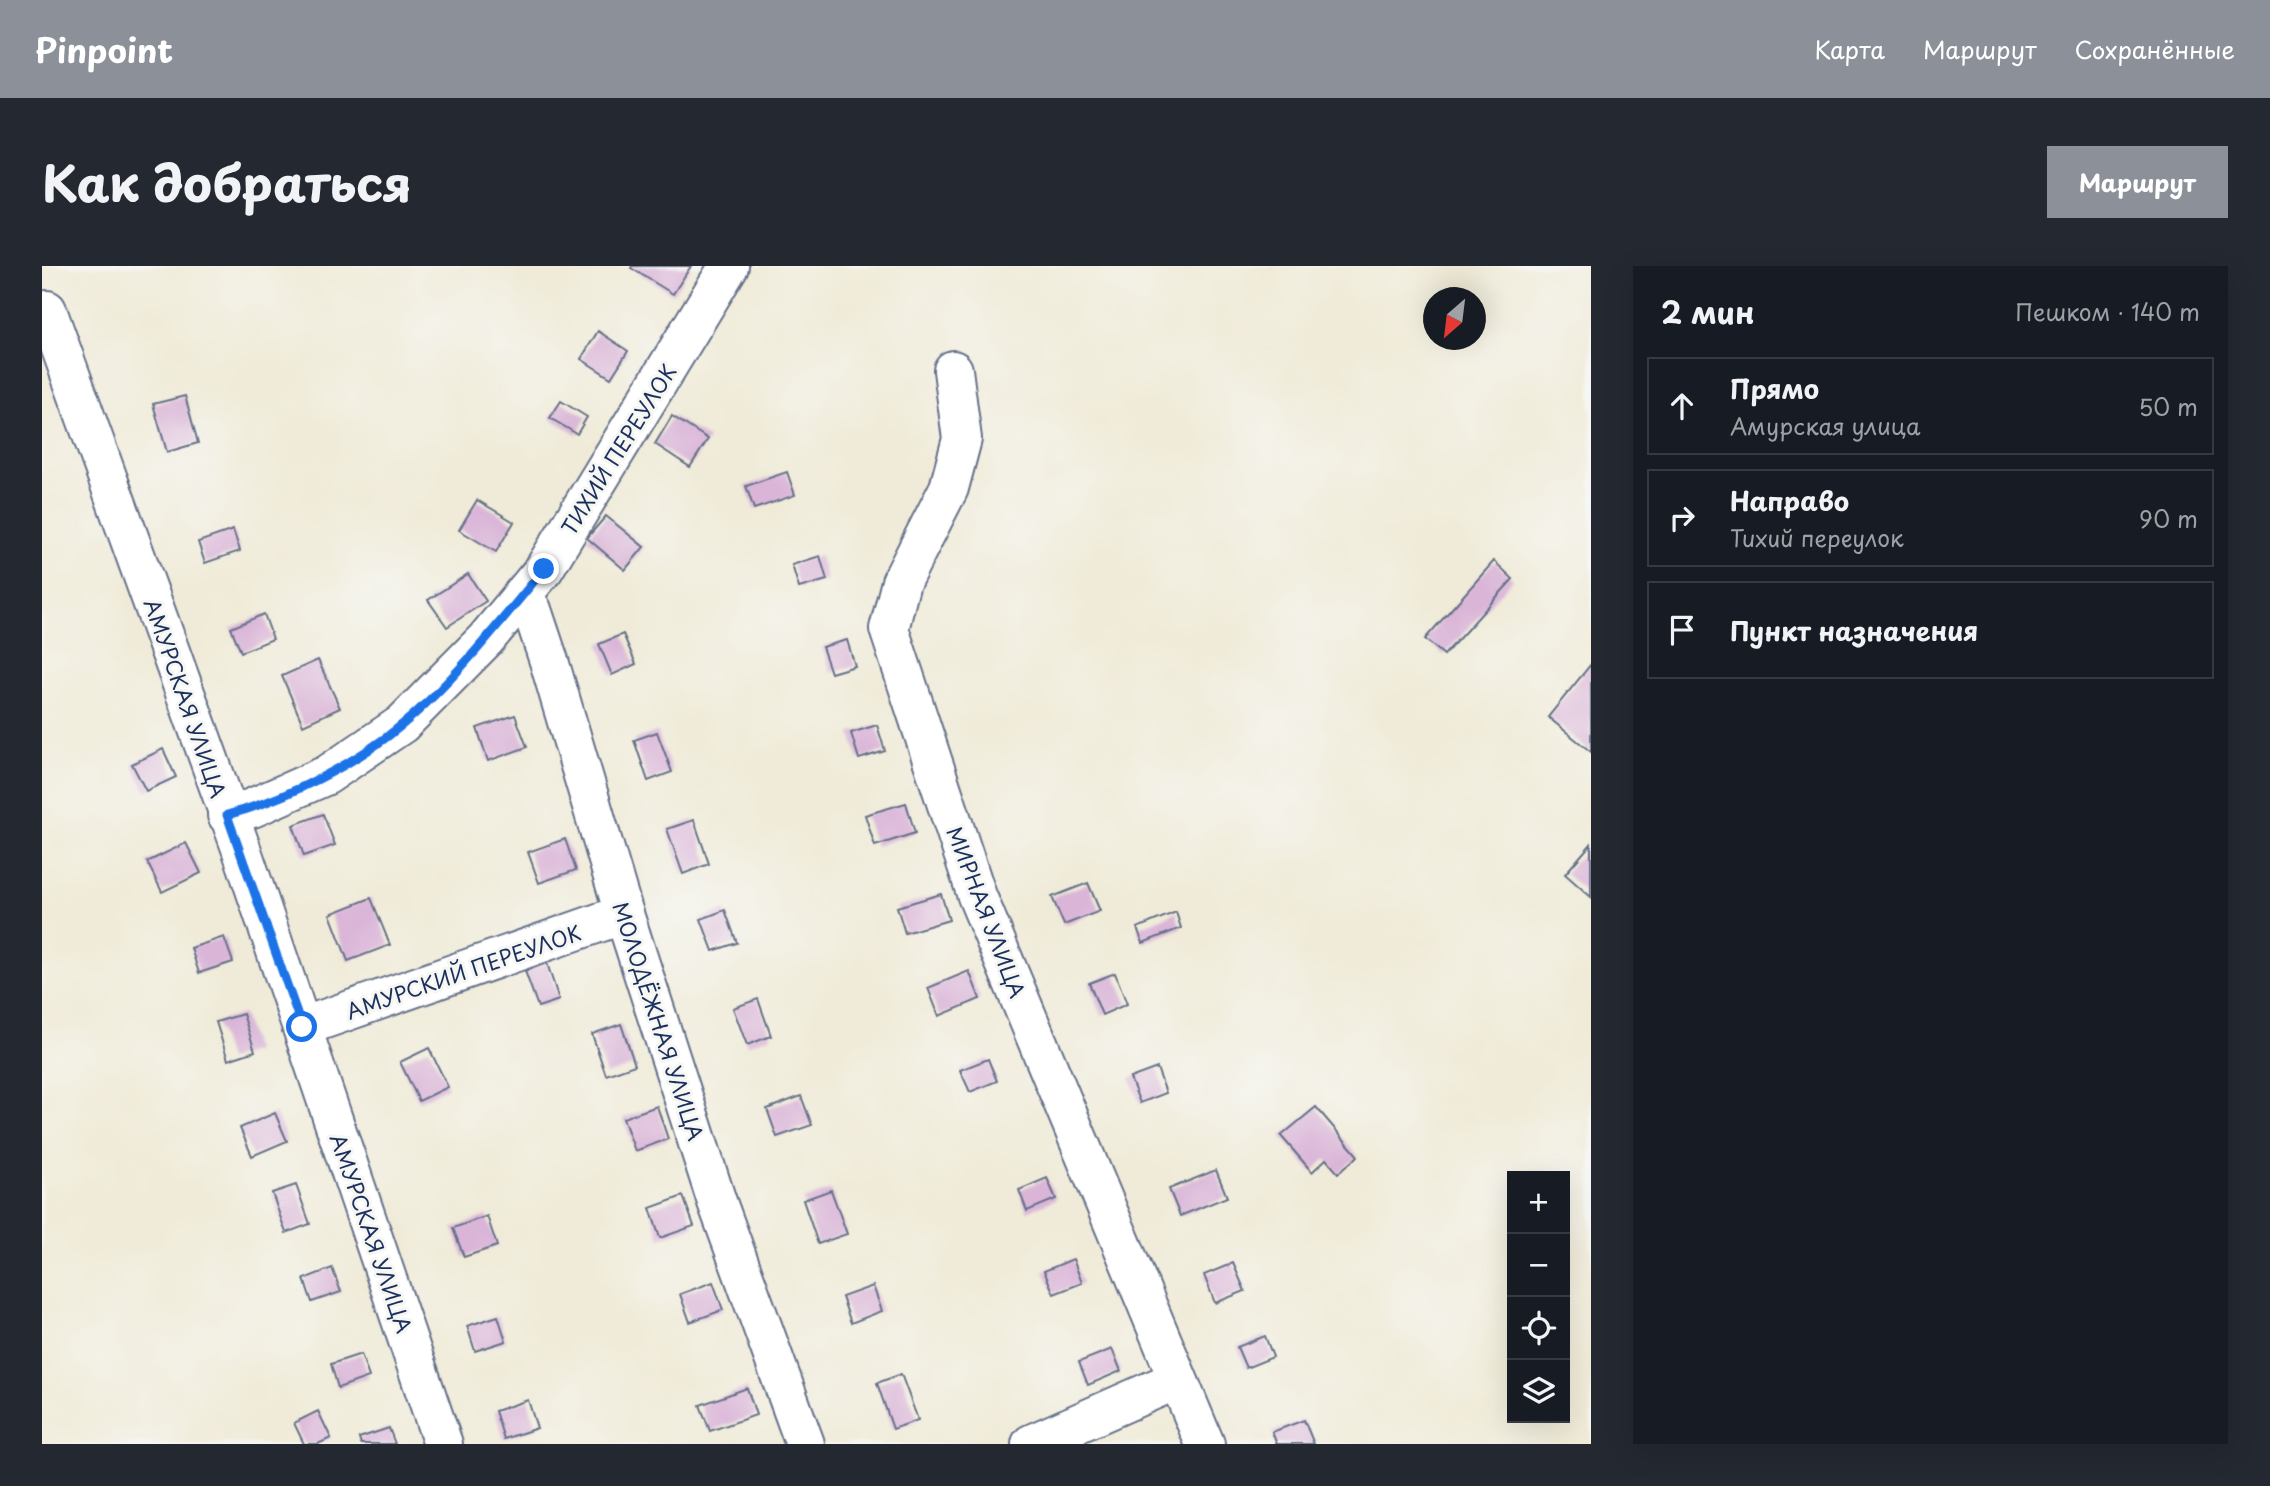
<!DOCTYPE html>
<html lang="ru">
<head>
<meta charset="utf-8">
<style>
  body { margin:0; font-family:"Playpen Sans",sans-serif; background:#242831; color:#f1f3f6 }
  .controls { position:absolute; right:21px; bottom:21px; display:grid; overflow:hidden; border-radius:0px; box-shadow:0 7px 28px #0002 }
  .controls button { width:63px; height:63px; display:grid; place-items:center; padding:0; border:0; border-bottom:2px solid #363941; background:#171b24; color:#f1f3f6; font:35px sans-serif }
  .compass { position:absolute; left:1381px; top:21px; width:63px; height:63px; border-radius:50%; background:#171b24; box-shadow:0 7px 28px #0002; rotate:208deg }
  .stop { position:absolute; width:21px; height:21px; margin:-16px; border:5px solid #1a73e8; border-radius:50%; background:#fff }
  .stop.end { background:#1a73e8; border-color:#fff; box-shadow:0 2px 7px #0008 }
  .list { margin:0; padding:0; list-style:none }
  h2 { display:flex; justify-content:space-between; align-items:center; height:91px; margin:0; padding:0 28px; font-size:30px }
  h2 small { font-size:23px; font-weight:400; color:#9ea1a6 }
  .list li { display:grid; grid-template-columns:46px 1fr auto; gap:21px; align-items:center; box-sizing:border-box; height:98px; margin:0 14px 14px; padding:0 14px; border:2px solid #363941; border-radius:0px }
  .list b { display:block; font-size:26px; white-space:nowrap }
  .list p { margin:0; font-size:23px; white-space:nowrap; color:#9ea1a6 }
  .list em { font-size:23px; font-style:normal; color:#9ea1a6 }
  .icon { flex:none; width:38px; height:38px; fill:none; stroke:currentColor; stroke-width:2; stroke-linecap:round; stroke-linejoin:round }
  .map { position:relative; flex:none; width:1549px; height:1178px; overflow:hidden; border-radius:0px }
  header { display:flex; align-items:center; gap:42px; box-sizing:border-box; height:98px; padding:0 35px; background:#8c9099; color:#fff }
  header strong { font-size:33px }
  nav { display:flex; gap:38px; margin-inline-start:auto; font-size:24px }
  .intro { display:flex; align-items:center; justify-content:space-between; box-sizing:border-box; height:168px; padding:0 42px }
  h1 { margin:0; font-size:49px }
  .button { padding:18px 32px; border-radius:0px; background:#8c9099; color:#fff; font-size:24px; font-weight:700 }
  main { display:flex; gap:42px; padding:0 42px }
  aside { flex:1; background:#171b24; border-radius:0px; box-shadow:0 7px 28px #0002 }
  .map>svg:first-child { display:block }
</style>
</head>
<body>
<header>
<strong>Pinpoint</strong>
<nav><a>Карта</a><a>Маршрут</a><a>Сохранённые</a></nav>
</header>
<div class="intro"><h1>Как добраться</h1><a class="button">Маршрут</a></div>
<main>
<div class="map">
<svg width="1549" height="1178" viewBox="0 0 1549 1178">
  <rect width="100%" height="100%" fill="#f6f6f2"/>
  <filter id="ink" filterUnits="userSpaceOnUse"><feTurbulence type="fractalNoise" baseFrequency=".0143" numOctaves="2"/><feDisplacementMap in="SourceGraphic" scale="14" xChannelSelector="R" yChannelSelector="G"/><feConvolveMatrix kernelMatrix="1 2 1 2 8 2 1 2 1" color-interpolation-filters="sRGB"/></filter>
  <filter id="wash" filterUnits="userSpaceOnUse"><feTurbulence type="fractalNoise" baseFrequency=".00686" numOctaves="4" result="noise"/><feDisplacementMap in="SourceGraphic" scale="28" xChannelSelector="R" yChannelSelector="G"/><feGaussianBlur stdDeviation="1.57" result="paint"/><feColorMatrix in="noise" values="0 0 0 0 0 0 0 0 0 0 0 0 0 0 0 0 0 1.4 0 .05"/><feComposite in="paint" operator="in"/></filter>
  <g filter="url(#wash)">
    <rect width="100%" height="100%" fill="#f0ebd8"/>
    <g id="blocks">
      <!-- building -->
      <g fill="#dab5d8">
        <path d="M590,0H649L631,28L589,2Z"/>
        <path d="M556,65L586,85L569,112L539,93Z"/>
        <path d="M143,130L156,177L125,186L111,138Z"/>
        <path d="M519,135L545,151L535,168L508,152Z"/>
        <path d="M630,150L666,173L648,201L613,178Z"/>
        <path d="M745,206L753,229L712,243L704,220Z"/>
        <path d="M435,234L472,256L454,286L417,264Z"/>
        <path d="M564,250L602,281L583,304L545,272Z"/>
        <path d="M191,264L198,285L163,297L156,276Z"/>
        <path d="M778,290L785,314L757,322L750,299Z"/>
        <path d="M1452,295L1471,313L1402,389L1383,373Z"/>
        <path d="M426,308L444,335L405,361L386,334Z"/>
        <path d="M222,348L231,373L199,386L189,362Z"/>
        <path d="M581,368L594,398L570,409L557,378Z"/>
        <path d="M805,374L813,400L789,407L780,381Z"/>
        <path d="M276,394L298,442L261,459L240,410Z"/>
        <path d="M1549,398V486L1506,451Z"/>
        <path d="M473,449L485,481L446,495L435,462Z"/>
        <path d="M835,459L843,485L817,493L809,467Z"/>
        <path d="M615,466L630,506L606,515L592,474Z"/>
        <path d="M121,483L134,511L104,525L90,498Z"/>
        <path d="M864,537L873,567L833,580L823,549Z"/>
        <path d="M281,548L293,579L262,590L251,559Z"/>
        <path d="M652,554L667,598L641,608L625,563Z"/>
        <path d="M523,573L534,604L497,617L486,586Z"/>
        <path d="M144,577L159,607L120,626L105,596Z"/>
        <path d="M1549,578V631L1523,608Z"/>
        <path d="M1046,617L1058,645L1022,659L1010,631Z"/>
        <path d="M899,628L907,654L863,667L855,641Z"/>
        <path d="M329,632L348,679L306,695L288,648Z"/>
        <path d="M683,644L695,677L671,685L659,653Z"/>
        <path d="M1134,646L1139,662L1101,677L1095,662Z"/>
        <path d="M182,671L191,696L157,707L149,682Z"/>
        <path d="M505,697L517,734L496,741L483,705Z"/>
        <path d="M927,705L938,733L897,750L886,722Z"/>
        <path d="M1073,707L1085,738L1060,749L1047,717Z"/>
        <path d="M716,733L729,770L705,779L691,742Z"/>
        <path d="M201,748L213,785L186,794L174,756Z"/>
        <path d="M579,758L593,799L564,809L550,768Z"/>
        <path d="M387,782L406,821L377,835L358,796Z"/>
        <path d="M946,793L955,815L928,826L918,804Z"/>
        <path d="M1115,802L1124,827L1098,837L1088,812Z"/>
        <path d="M759,830L770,859L735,871L725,843Z"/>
        <path d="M615,840L626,873L593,885L581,852Z"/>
        <path d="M1274,841L1316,890L1296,907L1284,893L1270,906L1239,870Z"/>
        <path d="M233,847L245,875L210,890L198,862Z"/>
        <path d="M1174,904L1185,931L1138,950L1127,923Z"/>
        <path d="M1005,912L1014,933L985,945L977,924Z"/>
        <path d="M254,919L268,958L244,967L230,927Z"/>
        <path d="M789,924L805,968L776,978L761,934Z"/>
        <path d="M641,930L652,960L618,972L608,942Z"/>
        <path d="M445,950L455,980L422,991L411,962Z"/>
        <path d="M1031,993L1040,1017L1012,1028L1002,1005Z"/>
        <path d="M1191,997L1203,1025L1173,1037L1162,1009Z"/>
        <path d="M290,1002L299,1026L270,1036L262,1013Z"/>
        <path d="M671,1016L681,1044L648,1056L638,1028Z"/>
        <path d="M831,1020L840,1045L809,1057L800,1031Z"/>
        <path d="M456,1050L464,1075L433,1085L425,1060Z"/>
        <path d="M1223,1070L1231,1091L1204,1102L1195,1081Z"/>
        <path d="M1070,1083L1079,1105L1046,1119L1037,1096Z"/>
        <path d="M319,1088L327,1111L296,1122L289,1098Z"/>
        <path d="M859,1108L876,1154L851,1163L835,1117Z"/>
        <path d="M705,1122L714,1149L668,1165L658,1139Z"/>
        <path d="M486,1134L495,1162L462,1173L453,1145Z"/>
        <path d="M276,1145L289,1172L276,1178H262L252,1157Z"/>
        <path d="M1262,1154L1272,1178H1235L1230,1166Z"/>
        <path d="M347,1162L353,1178H319L317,1172Z"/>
      </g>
    </g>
  </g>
  <g filter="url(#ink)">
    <use href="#blocks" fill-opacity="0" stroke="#667189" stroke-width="2"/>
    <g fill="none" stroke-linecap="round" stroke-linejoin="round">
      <!-- minor casing -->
      <g stroke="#667189" stroke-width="42">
        <g id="minor">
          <path d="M5,44L199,582L401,1178"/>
          <path d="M911,104L920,173L907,222L859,316L847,363L935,630L1163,1178"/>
          <path d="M480,329L490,344L507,395L582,648L675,936L763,1178"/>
          <path d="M185,549L210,542L285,509L360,458L444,373L502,303L687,0"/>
          <path d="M260,761L582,648"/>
          <path d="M989,1178L1134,1114"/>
        </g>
      </g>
      <!-- minor -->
      <use href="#minor" stroke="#fff" stroke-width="38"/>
    </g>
  </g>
  <g fill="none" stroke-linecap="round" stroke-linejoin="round" filter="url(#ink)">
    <!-- route -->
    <path stroke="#1a73e8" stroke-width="9" d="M260,761L185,549C244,533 314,498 361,458C412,415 459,355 502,303"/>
  </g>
  <g text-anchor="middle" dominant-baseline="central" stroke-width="6" stroke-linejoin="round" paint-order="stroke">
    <!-- street labels -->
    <g font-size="21" fill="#1b2f5e" stroke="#f6f6f2">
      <text transform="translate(576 183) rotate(-58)">ТИХИЙ ПЕРЕУЛОК</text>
      <text transform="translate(144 432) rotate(71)">АМУРСКАЯ УЛИЦА</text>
      <text transform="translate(945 646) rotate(69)">МИРНАЯ УЛИЦА</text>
      <text transform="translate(421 705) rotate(-19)">АМУРСКИЙ ПЕРЕУЛОК</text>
      <text transform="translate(617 755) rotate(72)">МОЛОДЁЖНАЯ УЛИЦА</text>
      <text transform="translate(330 967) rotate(71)">АМУРСКАЯ УЛИЦА</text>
    </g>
  </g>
</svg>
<div class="controls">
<button>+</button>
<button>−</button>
<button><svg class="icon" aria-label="locate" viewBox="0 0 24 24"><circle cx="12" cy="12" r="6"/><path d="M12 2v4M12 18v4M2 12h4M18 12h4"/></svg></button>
<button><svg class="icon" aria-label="layers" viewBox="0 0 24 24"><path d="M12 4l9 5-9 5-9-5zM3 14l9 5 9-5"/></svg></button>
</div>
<svg class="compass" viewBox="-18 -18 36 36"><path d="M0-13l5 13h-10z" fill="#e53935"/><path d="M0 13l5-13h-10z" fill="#9ea1a6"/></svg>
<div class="stop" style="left:260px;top:761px"></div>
<div class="stop end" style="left:502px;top:303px"></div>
</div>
<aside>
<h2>2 мин<small>Пешком · 140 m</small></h2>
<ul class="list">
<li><svg class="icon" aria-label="ahead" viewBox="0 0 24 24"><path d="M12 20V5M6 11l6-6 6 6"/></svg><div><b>Прямо</b><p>Амурская улица</p></div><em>50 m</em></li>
<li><svg class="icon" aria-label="right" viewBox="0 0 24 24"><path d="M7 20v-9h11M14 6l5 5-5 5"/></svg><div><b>Направо</b><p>Тихий переулок</p></div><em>90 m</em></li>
<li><svg class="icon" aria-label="arrive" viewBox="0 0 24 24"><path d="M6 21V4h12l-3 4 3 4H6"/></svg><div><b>Пункт назначения</b></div></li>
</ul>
</aside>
</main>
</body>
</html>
